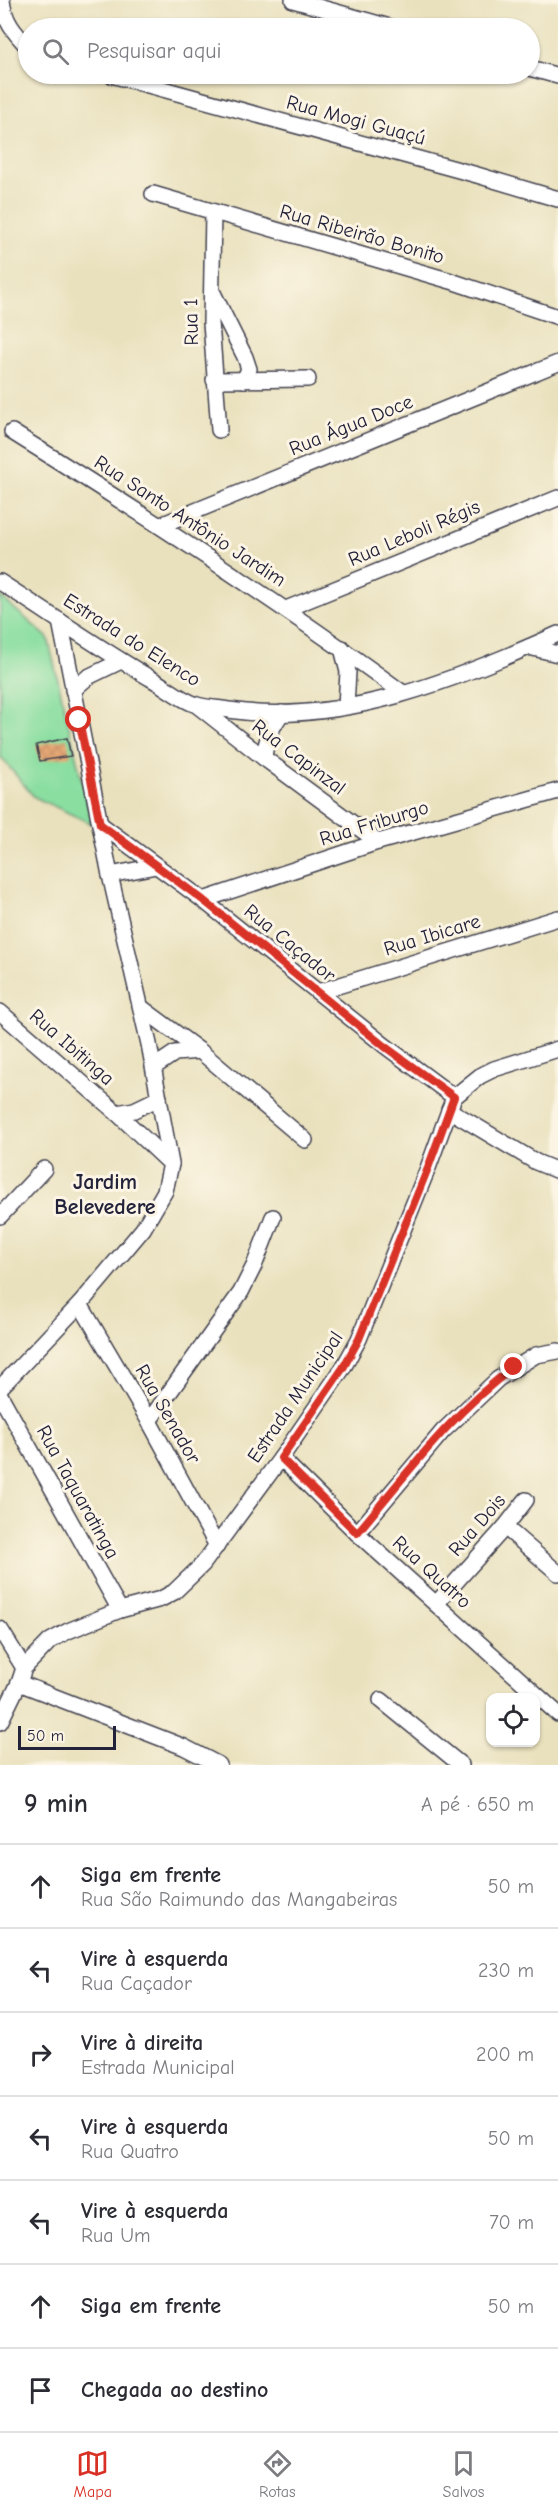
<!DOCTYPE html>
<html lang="pt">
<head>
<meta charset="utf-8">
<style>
  body { margin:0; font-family:"Comic Neue",sans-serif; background:#f2f2f3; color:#2b2b33 }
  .controls { position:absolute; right:18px; bottom:18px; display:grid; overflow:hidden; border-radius:12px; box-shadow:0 2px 4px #0004 }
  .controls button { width:54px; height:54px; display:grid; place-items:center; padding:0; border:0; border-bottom:2px solid #e1e1e2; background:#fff; color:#2b2b33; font:30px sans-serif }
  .scale { position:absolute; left:18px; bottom:15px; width:98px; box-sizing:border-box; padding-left:6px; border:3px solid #22223b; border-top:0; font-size:16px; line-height:21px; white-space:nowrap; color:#22223b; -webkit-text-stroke:4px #fcf5e5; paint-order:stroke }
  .stop { position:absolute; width:18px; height:18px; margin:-14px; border:4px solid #d93025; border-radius:50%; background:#fff }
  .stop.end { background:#d93025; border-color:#fff; box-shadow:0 2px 6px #0008 }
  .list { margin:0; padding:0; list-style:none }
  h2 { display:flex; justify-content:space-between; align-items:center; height:78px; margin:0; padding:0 24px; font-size:26px }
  h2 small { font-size:20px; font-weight:400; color:#7c7c81 }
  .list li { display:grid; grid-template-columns:39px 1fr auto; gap:18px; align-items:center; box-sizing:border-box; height:84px; padding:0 24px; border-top:2px solid #e1e1e2 }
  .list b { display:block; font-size:22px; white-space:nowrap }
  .list p { margin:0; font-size:20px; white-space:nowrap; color:#7c7c81 }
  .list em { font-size:20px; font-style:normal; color:#7c7c81 }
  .icon { flex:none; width:33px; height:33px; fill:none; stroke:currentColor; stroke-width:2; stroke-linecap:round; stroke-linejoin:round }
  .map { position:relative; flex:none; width:558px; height:1765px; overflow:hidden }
  .search { position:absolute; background:#fff; box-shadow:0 2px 4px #0004; left:18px; right:18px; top:18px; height:66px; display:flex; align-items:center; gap:15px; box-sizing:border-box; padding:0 21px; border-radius:33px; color:#7c7c81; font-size:22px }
  .sheet { height:666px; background:#fff }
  nav { display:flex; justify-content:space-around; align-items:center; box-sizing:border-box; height:84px; border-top:2px solid #e1e1e2; background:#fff; font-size:16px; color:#7c7c81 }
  nav a { display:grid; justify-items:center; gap:3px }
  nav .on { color:#d93025 }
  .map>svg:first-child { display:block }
</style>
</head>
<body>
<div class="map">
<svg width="558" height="1765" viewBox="0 0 558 1765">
  <defs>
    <pattern id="building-cross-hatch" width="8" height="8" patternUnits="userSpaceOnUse" patternTransform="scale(1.5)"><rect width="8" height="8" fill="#e6a875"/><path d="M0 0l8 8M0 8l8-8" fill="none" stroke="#c59066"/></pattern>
  </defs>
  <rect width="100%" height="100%" fill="#fcf5e5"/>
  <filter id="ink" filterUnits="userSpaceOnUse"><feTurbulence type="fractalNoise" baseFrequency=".0167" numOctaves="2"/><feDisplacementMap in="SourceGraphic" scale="12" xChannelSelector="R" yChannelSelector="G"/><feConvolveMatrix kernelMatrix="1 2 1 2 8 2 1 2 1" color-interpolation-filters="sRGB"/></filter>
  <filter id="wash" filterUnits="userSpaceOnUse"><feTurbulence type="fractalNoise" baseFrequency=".008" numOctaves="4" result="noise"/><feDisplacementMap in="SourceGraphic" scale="24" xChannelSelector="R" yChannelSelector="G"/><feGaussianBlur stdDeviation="1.35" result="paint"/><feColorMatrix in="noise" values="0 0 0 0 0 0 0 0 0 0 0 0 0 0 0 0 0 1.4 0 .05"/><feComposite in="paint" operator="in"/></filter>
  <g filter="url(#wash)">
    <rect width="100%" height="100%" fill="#e9e1bd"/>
    <!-- green -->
    <path fill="#89dea0" stroke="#56806e" stroke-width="1.5" d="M0,596L48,638L92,824L34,797L0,756Z"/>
    <g id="blocks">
      <!-- building -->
      <path fill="url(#building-cross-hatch)" d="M67,738L71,756L40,761L36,745Z"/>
    </g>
  </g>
  <g filter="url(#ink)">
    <use href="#blocks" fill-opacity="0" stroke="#403f4e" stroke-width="1.5"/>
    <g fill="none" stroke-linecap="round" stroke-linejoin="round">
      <!-- minor casing -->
      <g stroke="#403f4e" stroke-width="18">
        <g id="minor">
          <path d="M2,0C4,21 14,32 28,47"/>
          <path d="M293,0L393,28"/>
          <path d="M530,68L558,76"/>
          <path d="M108,74L477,175L558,199"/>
          <path d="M153,194L451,281L558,317"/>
          <path d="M213,213L211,323L219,430"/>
          <path d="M213,293L245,357L249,369L244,380"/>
          <path d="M214,380L308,379"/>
          <path d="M12,432C145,515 276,600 403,693"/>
          <path d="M161,525L558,363"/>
          <path d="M0,582C50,614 99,648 150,678C165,686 181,700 197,705C207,708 219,708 229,710C341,727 458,679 558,634"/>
          <path d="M286,609L558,498"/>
          <path d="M529,647L558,654"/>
          <path d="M342,648L348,672L346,706"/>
          <path d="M73,690L88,677L121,661"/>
          <path d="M198,706L264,758L378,842"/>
          <path d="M264,758C266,739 271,728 282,713"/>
          <path d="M100,824L203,900L384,1045L454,1097"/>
          <path d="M110,875L156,866"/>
          <path d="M203,900L378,842L558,791"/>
          <path d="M318,992L558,918"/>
          <path d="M142,1008L200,1051L305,1140"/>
          <path d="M0,1012L117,1113L171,1164"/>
          <path d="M154,1067L175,1053L200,1051"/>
          <path d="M449,1110L536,1162L558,1171"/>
          <path d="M117,1113L134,1110L159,1098"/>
          <path d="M0,1216L44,1169"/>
          <path d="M80,1304L149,1421L217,1546"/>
          <path d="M0,1388L80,1304L143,1229L165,1191L171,1164L149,1044L110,875L60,621"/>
          <path d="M0,1395L120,1610"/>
          <path d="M149,1421L241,1292L254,1266L273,1217"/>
          <path d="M281,1458L357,1533L558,1714"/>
          <path d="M505,1527L558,1573"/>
          <path d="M357,1533L443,1431L498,1379L536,1355L558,1351"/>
          <path d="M436,1604L505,1527L526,1500"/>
          <path d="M0,1629L24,1668"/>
          <path d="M19,1683L184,1747L219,1765"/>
          <path d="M381,1700L461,1765"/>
          <path d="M0,1722L19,1683L24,1668L50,1641L68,1631L120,1610L161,1599L174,1592L203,1564L281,1458L343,1368L359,1339L428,1168L454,1097L480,1076L494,1069L558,1049"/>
        </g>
      </g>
      <!-- minor -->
      <use href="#minor" stroke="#fff" stroke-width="15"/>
    </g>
  </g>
  <g fill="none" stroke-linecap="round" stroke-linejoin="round" filter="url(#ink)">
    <!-- route -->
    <path stroke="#d93025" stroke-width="8" d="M79,720L100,824L203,900L384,1046L454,1097L428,1168L359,1339L343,1368L281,1458L357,1533C406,1475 452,1412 514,1367"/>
  </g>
  <g text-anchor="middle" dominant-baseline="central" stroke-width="6" stroke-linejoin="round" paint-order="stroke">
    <!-- street labels -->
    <g font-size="20" fill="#22223b" stroke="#fcf5e5">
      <text transform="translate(356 120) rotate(15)">Rua Mogi Guaçú</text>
      <text transform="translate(362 234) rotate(16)">Rua Ribeirão Bonito</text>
      <text transform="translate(191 322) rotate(-91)">Rua 1</text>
      <text transform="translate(351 425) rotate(-22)">Rua Água Doce</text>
      <text transform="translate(190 521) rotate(33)">Rua Santo Antônio Jardim</text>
      <text transform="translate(414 533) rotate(-23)">Rua Leboli Régis</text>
      <text transform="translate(132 640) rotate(32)">Estrada do Elenco</text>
      <text transform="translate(299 757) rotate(37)">Rua Capinzal</text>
      <text transform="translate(374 823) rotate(-17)">Rua Friburgo</text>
      <text transform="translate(432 935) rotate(-17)">Rua Ibicare</text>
      <text transform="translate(290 943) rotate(39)">Rua Caçador</text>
      <text transform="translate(72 1047) rotate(41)">Rua Ibitinga</text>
      <text transform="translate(295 1397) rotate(-56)">Estrada Municipal</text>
      <text transform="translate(168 1414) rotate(60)">Rua Senador</text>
      <text transform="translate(78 1492) rotate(61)">Rua Taquaratinga</text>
      <text transform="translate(477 1525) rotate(-49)">Rua Dois</text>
      <text transform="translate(432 1572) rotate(42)">Rua Quatro</text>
    </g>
    <!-- quarter labels -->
    <g font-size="22" font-weight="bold" fill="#22223b" stroke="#fcf5e5">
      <text x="105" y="1182">Jardim<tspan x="105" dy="25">Belevedere</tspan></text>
    </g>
  </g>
</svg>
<div class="controls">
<button><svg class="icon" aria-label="locate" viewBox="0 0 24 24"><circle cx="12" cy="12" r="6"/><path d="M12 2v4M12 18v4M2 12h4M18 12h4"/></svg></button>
</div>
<div class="scale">50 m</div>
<div class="stop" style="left:79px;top:720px"></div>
<div class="stop end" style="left:514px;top:1367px"></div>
<div class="search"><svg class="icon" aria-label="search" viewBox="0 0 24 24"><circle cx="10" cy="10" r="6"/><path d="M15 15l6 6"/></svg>Pesquisar aqui</div>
</div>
<section class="sheet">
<h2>9 min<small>A pé · 650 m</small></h2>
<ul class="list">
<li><svg class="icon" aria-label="ahead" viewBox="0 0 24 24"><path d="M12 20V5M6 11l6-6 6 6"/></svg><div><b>Siga em frente</b><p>Rua São Raimundo das Mangabeiras</p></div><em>50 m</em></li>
<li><svg class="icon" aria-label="left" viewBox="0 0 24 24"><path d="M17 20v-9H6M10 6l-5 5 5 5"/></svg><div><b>Vire à esquerda</b><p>Rua Caçador</p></div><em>230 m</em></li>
<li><svg class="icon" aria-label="right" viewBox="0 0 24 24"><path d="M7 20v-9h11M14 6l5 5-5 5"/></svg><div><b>Vire à direita</b><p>Estrada Municipal</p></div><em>200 m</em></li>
<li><svg class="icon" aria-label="left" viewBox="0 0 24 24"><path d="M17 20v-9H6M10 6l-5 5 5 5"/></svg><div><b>Vire à esquerda</b><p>Rua Quatro</p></div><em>50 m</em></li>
<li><svg class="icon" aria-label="left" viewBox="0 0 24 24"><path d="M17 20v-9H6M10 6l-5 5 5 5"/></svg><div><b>Vire à esquerda</b><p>Rua Um</p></div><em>70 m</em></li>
<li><svg class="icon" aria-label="ahead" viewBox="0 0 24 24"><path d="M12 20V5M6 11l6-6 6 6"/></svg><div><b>Siga em frente</b></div><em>50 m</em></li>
<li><svg class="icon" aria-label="arrive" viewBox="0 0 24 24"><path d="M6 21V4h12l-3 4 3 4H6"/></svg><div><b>Chegada ao destino</b></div></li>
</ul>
</section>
<nav>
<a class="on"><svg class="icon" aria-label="map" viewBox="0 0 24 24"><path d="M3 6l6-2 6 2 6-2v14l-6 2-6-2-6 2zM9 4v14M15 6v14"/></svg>Mapa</a>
<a><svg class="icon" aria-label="directions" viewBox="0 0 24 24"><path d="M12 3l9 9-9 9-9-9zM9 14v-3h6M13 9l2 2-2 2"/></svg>Rotas</a>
<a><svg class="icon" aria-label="saved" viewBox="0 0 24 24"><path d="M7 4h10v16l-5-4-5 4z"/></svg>Salvos</a>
</nav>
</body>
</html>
